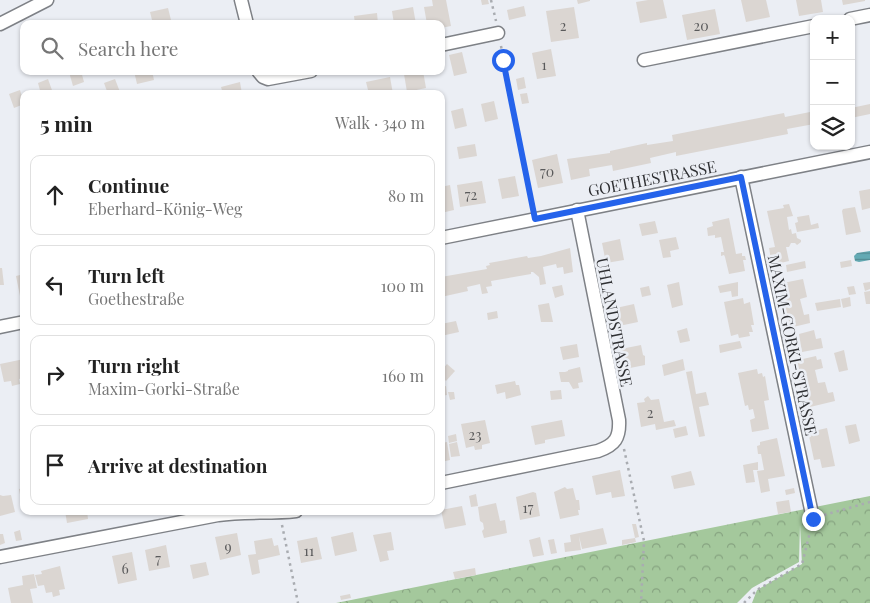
<!DOCTYPE html>
<html lang="en">
<head>
<meta charset="utf-8">
<style>
  body { margin:0; font-family:"Playfair Display",serif; background:#f6f6f6; color:#222 }
  .controls { position:absolute; right:15px; top:15px; display:grid; overflow:hidden; border-radius:10px; box-shadow:0 1px 4px #0004 }
  .controls button { width:45px; height:45px; display:grid; place-items:center; padding:0; border:0; border-bottom:1px solid #e0e0e0; background:#fff; color:#222; font:25px sans-serif }
  .stop { position:absolute; width:15px; height:15px; margin:-11px; border:4px solid #2563eb; border-radius:50%; background:#fff }
  .stop.end { background:#2563eb; border-color:#fff; box-shadow:0 1px 5px #0008 }
  .list { margin:0; padding:0; list-style:none }
  h2 { display:flex; justify-content:space-between; align-items:center; height:65px; margin:0; padding:0 20px; font-size:21px }
  h2 small { font-size:16px; font-weight:400; color:#767676 }
  .list li { display:grid; grid-template-columns:32px 1fr auto; gap:15px; align-items:center; box-sizing:border-box; height:80px; margin:0 10px 10px; padding:0 10px; border:1px solid #e0e0e0; border-radius:10px }
  .list b { display:block; font-size:19px; white-space:nowrap }
  .list p { margin:0; font-size:16px; white-space:nowrap; color:#767676 }
  .list em { font-size:16px; font-style:normal; color:#767676 }
  .icon { flex:none; width:28px; height:28px; fill:none; stroke:currentColor; stroke-width:2; stroke-linecap:round; stroke-linejoin:round }
  .map { position:relative; flex:none; width:870px; height:603px; overflow:hidden }
  .search { position:absolute; background:#fff; box-shadow:0 1px 4px #0004; left:20px; top:20px; width:425px; height:55px; display:flex; align-items:center; gap:12px; box-sizing:border-box; padding:0 18px; border-radius:10px; color:#767676; font-size:19px }
  .panel { position:absolute; background:#fff; box-shadow:0 1px 4px #0004; left:20px; top:90px; width:425px; height:425px; border-radius:10px }
  .map>svg:first-child { display:block }
</style>
</head>
<body>
<div class="map">
<svg width="870" height="603" viewBox="0 0 870 603">
  <defs>
    <pattern id="forest-crowns" width="20" height="18" patternUnits="userSpaceOnUse" patternTransform="scale(1.25)"><rect width="20" height="18" fill="#a4c89c"/><path d="M2 6a3 3 0 1 1 6 0M12 15a3 3 0 1 1 6 0" fill="none" stroke="#86a380"/></pattern>
    <pattern id="water-rules" width="6" height="5" patternUnits="userSpaceOnUse" patternTransform="scale(1.25)"><rect width="6" height="5" fill="#64aab4"/><path d="M0 2.5h6" fill="none" stroke="#538b93"/></pattern>
  </defs>
  <rect width="100%" height="100%" fill="#ebeef4"/>
  <!-- forest -->
  <path fill="url(#forest-crowns)" d="M870,496V603H752L757,590L802,564L800,525L799,562L752,588L737,603H336Z"/>
  <!-- water -->
  <path fill="url(#water-rules)" d="M870,251V260L859,262L855,261L854,256L857,253Z"/>
  <!-- building -->
  <g fill="#dbd6d2">
    <path d="M432,0H446L451,26L441,28V24H427L424,7L433,6Z"/>
    <path d="M481,0H488L489,4L482,5Z"/>
    <path d="M577,0H590V1L578,4Z"/>
    <path d="M648,0H663L667,18L640,23L636,2Z"/>
    <path d="M741,0H766L770,17L746,22Z"/>
    <path d="M796,0H821L823,12L799,16Z"/>
    <path d="M842,0H865V1L843,5Z"/>
    <path d="M524,6L526,16L509,20L507,10Z"/>
    <path d="M413,7L416,24H394L392,11Z"/>
    <path d="M574,7L579,38L551,42L546,11Z"/>
    <path d="M168,8L172,24H153L150,12Z"/>
    <path d="M715,9L720,34L687,40L682,15Z"/>
    <path d="M377,13L378,24H355L354,16Z"/>
    <path d="M230,20L231,24H219V23Z"/>
    <path d="M551,49L556,76L537,79L532,53Z"/>
    <path d="M462,52L467,73L454,76L449,55Z"/>
    <path d="M72,71H81L84,82L73,86L69,72Z"/>
    <path d="M134,71H152L154,80L137,84Z"/>
    <path d="M417,71H423L426,88L407,92L404,74Z"/>
    <path d="M390,77L393,94H369L366,82Z"/>
    <path d="M524,77L526,88L518,90L516,79Z"/>
    <path d="M48,79L53,93L41,94L38,83Z"/>
    <path d="M115,79L120,92L108,94L104,83Z"/>
    <path d="M240,82L242,94H223L221,87Z"/>
    <path d="M20,90L24,104L14,108L9,94Z"/>
    <path d="M527,93L529,103L522,104L520,94Z"/>
    <path d="M494,101L498,119L485,122L481,104Z"/>
    <path d="M870,104V114L851,118V108Z"/>
    <path d="M463,108L467,126L455,129L451,111Z"/>
    <path d="M814,109V124L787,129L788,134L676,156V152L650,158L651,163L613,171L612,165L589,169L590,176L571,180L567,159L610,153V151L647,143V145L673,141L672,135L784,113L785,117L810,112V110Z"/>
    <path d="M475,144L477,156L459,159L457,147Z"/>
    <path d="M557,154L563,183L538,188L532,160Z"/>
    <path d="M515,176L519,196L502,199L498,179Z"/>
    <path d="M482,181L486,203L460,207L457,185Z"/>
    <path d="M450,185L454,210L441,213V187Z"/>
    <path d="M870,189V208L862,210L859,191Z"/>
    <path d="M789,204L793,216L787,217L789,230L791,229L792,234L796,233L797,238L801,240V242L797,245L795,243H791L789,247H786L789,261L772,265L769,248L775,247L767,211L784,208L783,205Z"/>
    <path d="M855,207L861,232L846,235L842,211L843,209Z"/>
    <path d="M809,215L811,225L818,223L819,228L797,232L795,223L798,222L797,217Z"/>
    <path d="M729,218L736,254L742,253V256H745L746,260H743L745,271L729,274L725,257L724,255L721,256V252H724L721,237L715,238V235L708,236L707,228L713,226L712,222Z"/>
    <path d="M655,221L658,233L642,236L639,224Z"/>
    <path d="M676,237L679,249L670,251L671,257L663,258L659,240Z"/>
    <path d="M620,239L624,260L606,263L602,243Z"/>
    <path d="M570,248L573,272L564,274L563,267L557,268L556,264L543,267L546,284L540,285L539,277L533,272H531V274L491,281L492,286L486,287L488,293L482,294L480,284L467,287L468,291L441,297V277L487,269L486,266L490,265L489,263L527,256L528,258L541,256Z"/>
    <path d="M851,260L852,266L841,268L840,262Z"/>
    <path d="M805,261L806,268L787,272L786,265Z"/>
    <path d="M0,268H2L4,285H0Z"/>
    <path d="M607,270L609,280L602,281L600,272Z"/>
    <path d="M24,274V295L20,296L16,276Z"/>
    <path d="M803,279L807,297L800,299L804,315L809,314L810,323L793,327L792,322H789L788,318L786,319L778,284Z"/>
    <path d="M679,282L683,305L672,308L667,285Z"/>
    <path d="M738,282V296L732,297L731,291L720,293L718,286Z"/>
    <path d="M870,282V289L865,291L863,283Z"/>
    <path d="M562,285L564,295L555,298L552,287Z"/>
    <path d="M649,286L651,295L642,297L640,288Z"/>
    <path d="M854,286L856,294L849,295L847,287Z"/>
    <path d="M870,291V304H866L864,292Z"/>
    <path d="M850,297L851,306L843,308L841,299Z"/>
    <path d="M743,298L744,304L750,302L754,325H751L753,332H749L750,336L739,338L738,334L731,336L724,302Z"/>
    <path d="M840,299L841,307L817,311L815,303Z"/>
    <path d="M549,303L553,322H541L538,305Z"/>
    <path d="M634,304L638,322L619,326L616,308Z"/>
    <path d="M497,311L498,318L488,320L487,313Z"/>
    <path d="M456,321L459,332L441,336V324Z"/>
    <path d="M687,328L690,341L680,343L677,331Z"/>
    <path d="M814,330L816,339L821,338L823,348L802,352L799,334Z"/>
    <path d="M740,341L742,348L720,353L719,345Z"/>
    <path d="M577,344L579,357L563,360L560,347Z"/>
    <path d="M641,345L643,355L645,356V365L625,369L621,349Z"/>
    <path d="M844,350L848,370L839,372L834,353Z"/>
    <path d="M816,356L817,360L821,359L823,368L815,370L818,383L825,382L828,393L833,392L835,401L810,407L807,392L802,393L801,389H800L794,361Z"/>
    <path d="M24,359V378L19,379L20,384L12,386L11,381L4,382L0,364Z"/>
    <path d="M683,359L685,370L664,376L662,365Z"/>
    <path d="M447,364L455,371L446,381L441,376V371Z"/>
    <path d="M580,367L583,382L578,383L579,388L573,389L569,382H561L559,372H565L568,371V370Z"/>
    <path d="M757,369L758,374L762,373L763,377L765,376L769,400L764,401L769,429L752,432L750,420L755,418L753,409L749,410L748,405L745,406L738,373Z"/>
    <path d="M692,371L696,394L706,392L709,405L699,407L705,436L699,437L686,372Z"/>
    <path d="M515,381L516,385H519L521,395L506,399L505,392L497,394L495,385Z"/>
    <path d="M446,386L447,395L441,396V387Z"/>
    <path d="M561,390L562,399L551,400L550,391Z"/>
    <path d="M448,392H454L455,399L450,400Z"/>
    <path d="M648,396L651,400L659,399L664,422L674,420L676,426L656,430L655,424L641,427L637,403L645,402L644,399Z"/>
    <path d="M441,400H444L445,408L441,409Z"/>
    <path d="M485,420L490,443L482,445V449L475,450L474,446L466,448L461,424Z"/>
    <path d="M562,420L565,436L545,440V443L535,445L531,426Z"/>
    <path d="M856,424L860,441L849,444L845,426Z"/>
    <path d="M686,426L688,435L675,438L673,429Z"/>
    <path d="M827,428L835,466L822,468L820,459L814,460L809,436L815,435L814,431Z"/>
    <path d="M456,434L457,441L449,443L448,436Z"/>
    <path d="M777,438L785,476L768,479L770,491L761,493L757,471L764,470L761,454H758L757,446L760,445V442Z"/>
    <path d="M447,442L450,460L441,462V443Z"/>
    <path d="M457,442L460,456L451,457L449,444Z"/>
    <path d="M758,462V470H753L755,482L746,483L743,465Z"/>
    <path d="M620,470L625,496L612,498L611,492L596,495L592,476Z"/>
    <path d="M691,471L695,485L674,489L671,476Z"/>
    <path d="M565,487L567,489L573,488L576,500H579L580,510H578L579,515L560,519L554,492Z"/>
    <path d="M24,488V510H23L19,489Z"/>
    <path d="M794,488L795,493L786,495L785,490Z"/>
    <path d="M533,492L536,493L540,516L520,520L516,497Z"/>
    <path d="M476,494L478,506L471,507L469,496Z"/>
    <path d="M0,495L3,496L11,495L15,512L0,516Z"/>
    <path d="M789,500L791,512L778,514L776,502Z"/>
    <path d="M496,503L500,521L505,520L507,533L484,538L482,531L484,529L483,523L480,521L478,507Z"/>
    <path d="M462,506L466,525L445,529L441,510Z"/>
    <path d="M65,511H87L88,519L67,523Z"/>
    <path d="M632,524H636L639,537L635,538L636,542L622,545V540L635,538Z"/>
    <path d="M603,528L607,544L582,549L579,536L581,550L565,552L564,543L571,542L570,535Z"/>
    <path d="M20,530L22,540L16,541L14,532Z"/>
    <path d="M353,532L357,551L335,556L331,537Z"/>
    <path d="M391,532L394,550L387,551L389,560L380,562L373,535Z"/>
    <path d="M237,533L241,555L220,560L215,537Z"/>
    <path d="M0,534H3L5,543L0,545Z"/>
    <path d="M317,537L322,559L301,563L297,541Z"/>
    <path d="M540,537L544,555L533,557L529,540Z"/>
    <path d="M272,538L274,546L278,545L280,555L258,560L260,573L252,575L248,555L256,554L254,541Z"/>
    <path d="M554,539L557,553L551,554L548,540Z"/>
    <path d="M166,545L170,567L149,571L145,550Z"/>
    <path d="M132,552L137,580L118,584L112,556Z"/>
    <path d="M206,562L209,575L193,579L190,565Z"/>
    <path d="M60,566L65,589L59,590L60,595L53,597L52,592L46,593L44,585L38,586L35,575L42,574L41,571Z"/>
    <path d="M475,568L476,575L455,579L453,572Z"/>
    <path d="M34,574L37,588L30,589L33,603H11L8,588L23,585L22,576Z"/>
    <path d="M350,594L351,598L341,600L340,596Z"/>
  </g>
  <g fill="none" stroke-linecap="round" stroke-linejoin="round">
    <!-- minor casing -->
    <g stroke="#7e8186" stroke-width="15">
      <g id="minor">
        <path d="M241,0L247,24"/>
        <path d="M850,19L870,15"/>
        <path d="M0,24L47,0"/>
        <path d="M441,45L498,33"/>
        <path d="M644,60L814,26"/>
        <path d="M258,71L263,77L268,79L311,71"/>
        <path d="M741,177L813,519"/>
        <path d="M441,238L870,152"/>
        <path d="M0,327L24,322"/>
        <path d="M441,483L598,451C615,445 620,438 619,420L577,210"/>
        <path d="M0,557L218,515C244,511 270,514 296,511"/>
      </g>
    </g>
    <!-- path -->
    <g stroke="#a9acb1" stroke-width="2.5" stroke-dasharray="2.5 4" stroke-linecap="butt">
      <path d="M491,0L496,21"/>
      <path d="M501,46L533,208"/>
      <path d="M624,449L644,541L641,603"/>
      <path d="M824,515L870,502"/>
      <path d="M282,525L298,603"/>
      <path d="M744,603L757,590L802,564L810,532"/>
    </g>
    <!-- minor -->
    <use href="#minor" stroke="#fff" stroke-width="12"/>
  </g>
  <g fill="none" stroke-linecap="round" stroke-linejoin="round">
    <!-- route -->
    <path stroke="#2563eb" stroke-width="6" d="M503,60L535,219L741,177L813,519"/>
  </g>
  <g text-anchor="middle" dominant-baseline="central" stroke-width="5" stroke-linejoin="round" paint-order="stroke">
    <!-- number labels -->
    <g font-size="14" fill="#5a5a5b">
      <text x="563" y="25">2</text>
      <text x="701" y="25">20</text>
      <text x="544" y="64">1</text>
      <text x="547" y="171">70</text>
      <text x="471" y="194">72</text>
      <text x="650" y="412">2</text>
      <text x="475" y="434">23</text>
      <text x="528" y="507">17</text>
      <text x="228" y="546">9</text>
      <text x="309" y="550">11</text>
      <text x="158" y="558">7</text>
      <text x="125" y="568">6</text>
    </g>
    <!-- street labels -->
    <g font-size="16" fill="#2f3033" stroke="#ebeef4">
      <text transform="translate(652 178) rotate(-11)">GOETHESTRASSE</text>
      <text transform="translate(615 322) rotate(79)">UHLANDSTRASSE</text>
      <text transform="translate(793 345) rotate(78)">MAXIM-GORKI-STRASSE</text>
    </g>
  </g>
</svg>
<div class="controls">
<button>+</button>
<button>−</button>
<button><svg class="icon" aria-label="layers" viewBox="0 0 24 24"><path d="M12 4l9 5-9 5-9-5zM3 14l9 5 9-5"/></svg></button>
</div>
<div class="stop" style="left:503px;top:60px"></div>
<div class="stop end" style="left:813px;top:519px"></div>
<div class="search"><svg class="icon" aria-label="search" viewBox="0 0 24 24"><circle cx="10" cy="10" r="6"/><path d="M15 15l6 6"/></svg>Search here</div>
<section class="panel">
<h2>5 min<small>Walk · 340 m</small></h2>
<ul class="list">
<li><svg class="icon" aria-label="ahead" viewBox="0 0 24 24"><path d="M12 20V5M6 11l6-6 6 6"/></svg><div><b>Continue</b><p>Eberhard-König-Weg</p></div><em>80 m</em></li>
<li><svg class="icon" aria-label="left" viewBox="0 0 24 24"><path d="M17 20v-9H6M10 6l-5 5 5 5"/></svg><div><b>Turn left</b><p>Goethestraße</p></div><em>100 m</em></li>
<li><svg class="icon" aria-label="right" viewBox="0 0 24 24"><path d="M7 20v-9h11M14 6l5 5-5 5"/></svg><div><b>Turn right</b><p>Maxim-Gorki-Straße</p></div><em>160 m</em></li>
<li><svg class="icon" aria-label="arrive" viewBox="0 0 24 24"><path d="M6 21V4h12l-3 4 3 4H6"/></svg><div><b>Arrive at destination</b></div></li>
</ul>
</section>
</div>
</body>
</html>
